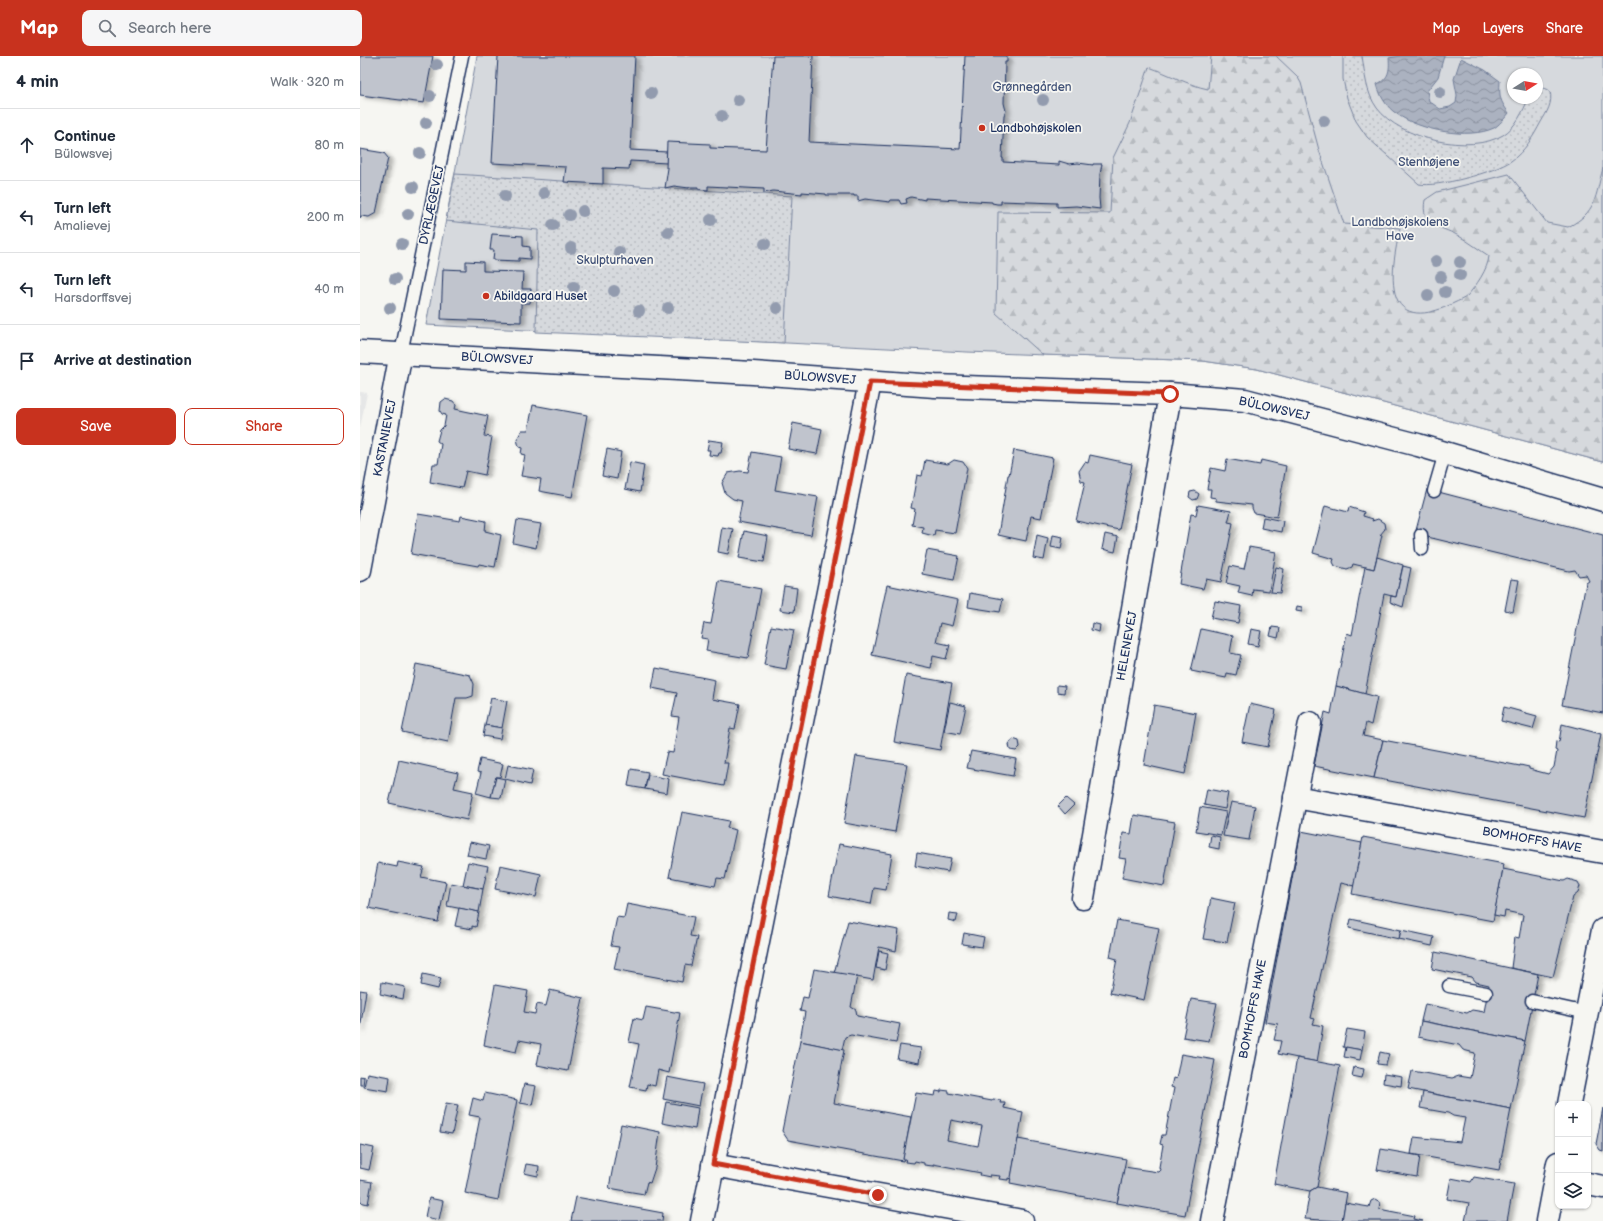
<!DOCTYPE html>
<html lang="en">
<head>
<meta charset="utf-8">
<style>
  body { margin:0; font-family:"Balsamiq Sans",sans-serif; background:#f6f6f7; color:#1f2937 }
  .controls { position:absolute; right:12px; bottom:12px; display:grid; overflow:hidden; border-radius:8px; box-shadow:0 1px 3px #0004 }
  .controls button { width:36px; height:36px; display:grid; place-items:center; padding:0; border:0; border-bottom:1px solid #e0e1e3; background:#fff; color:#1f2937; font:20px sans-serif }
  .compass { position:absolute; left:1147px; top:12px; width:36px; height:36px; border-radius:50%; background:#fff; box-shadow:0 1px 3px #0004; rotate:79deg }
  .stop { position:absolute; width:12px; height:12px; margin:-9px; border:3px solid #c8321e; border-radius:50%; background:#fff }
  .stop.end { background:#c8321e; border-color:#fff; box-shadow:0 1px 4px #0008 }
  .list { margin:0; padding:0; list-style:none }
  h2 { display:flex; justify-content:space-between; align-items:center; height:52px; margin:0; padding:0 16px; font-size:17px }
  h2 small { font-size:13px; font-weight:400; color:#747a83 }
  .list li { display:grid; grid-template-columns:26px 1fr auto; gap:12px; align-items:center; box-sizing:border-box; height:72px; padding:0 16px; border-top:1px solid #e0e1e3 }
  .list b { display:block; font-size:15px; white-space:nowrap }
  .list p { margin:0; font-size:13px; white-space:nowrap; color:#747a83 }
  .list em { font-size:13px; font-style:normal; color:#747a83 }
  .actions { display:flex; gap:8px; padding:12px 16px }
  .actions a { flex:1; padding:9px 0; border:1px solid #c8321e; border-radius:8px; text-align:center; font-size:14px; color:#c8321e }
  .actions .main { background:#c8321e; color:#fff }
  .icon { flex:none; width:22px; height:22px; fill:none; stroke:currentColor; stroke-width:2; stroke-linecap:round; stroke-linejoin:round }
  .map { position:relative; flex:none; width:1243px; height:1165px; overflow:hidden }
  header { display:flex; align-items:center; gap:24px; box-sizing:border-box; height:56px; padding:0 20px; background:#c8321e; color:#fff }
  header strong { font-size:19px }
  nav { display:flex; gap:22px; margin-inline-start:auto; font-size:14px }
  .search { width:280px; height:36px; background:#f6f6f7; display:flex; align-items:center; gap:10px; box-sizing:border-box; padding:0 14px; border-radius:8px; color:#747a83; font-size:15px }
  main { display:flex }
  aside { flex:1; background:#fff }
  .map>svg:first-child { display:block }
</style>
</head>
<body>
<header>
<strong>Map</strong>
<div class="search"><svg class="icon" aria-label="search" viewBox="0 0 24 24"><circle cx="10" cy="10" r="6"/><path d="M15 15l6 6"/></svg>Search here</div>
<nav><a>Map</a><a>Layers</a><a>Share</a></nav>
</header>
<main>
<aside>
<h2>4 min<small>Walk · 320 m</small></h2>
<ul class="list">
<li><svg class="icon" aria-label="ahead" viewBox="0 0 24 24"><path d="M12 20V5M6 11l6-6 6 6"/></svg><div><b>Continue</b><p>Bülowsvej</p></div><em>80 m</em></li>
<li><svg class="icon" aria-label="left" viewBox="0 0 24 24"><path d="M17 20v-9H6M10 6l-5 5 5 5"/></svg><div><b>Turn left</b><p>Amalievej</p></div><em>200 m</em></li>
<li><svg class="icon" aria-label="left" viewBox="0 0 24 24"><path d="M17 20v-9H6M10 6l-5 5 5 5"/></svg><div><b>Turn left</b><p>Harsdorffsvej</p></div><em>40 m</em></li>
<li><svg class="icon" aria-label="arrive" viewBox="0 0 24 24"><path d="M6 21V4h12l-3 4 3 4H6"/></svg><div><b>Arrive at destination</b></div></li>
</ul>
<div class="actions"><a class="main">Save</a><a>Share</a></div>
</aside>
<div class="map">
<svg width="1243" height="1165" viewBox="0 0 1243 1165">
  <defs>
    <pattern id="forest-firs" width="22" height="20" patternUnits="userSpaceOnUse"><rect width="22" height="20" fill="#d6d9dd"/><path d="M5 1l3.5 6h-7zM16 11l3.5 6h-7z" fill="#b7bbc0"/></pattern>
    <pattern id="garden-dots" width="8" height="8" patternUnits="userSpaceOnUse"><rect width="8" height="8" fill="#d6d9dd"/><path d="M2 2h.1M6 6h.1" fill="none" stroke="#b7bbc0" stroke-width="1.8" stroke-linecap="round"/></pattern>
    <pattern id="water-waves" width="16" height="10" patternUnits="userSpaceOnUse"><rect width="16" height="10" fill="#abb2c0"/><path d="M0 5q4-4 8 0t8 0" fill="none" stroke="#8a919f"/></pattern>
    <filter id="shadow"><feDropShadow dx="4.5" dy="2.5" stdDeviation="2" flood-color="#0004"/></filter>
  </defs>
  <rect width="100%" height="100%" fill="#f6f6f2"/>
  <filter id="ink" filterUnits="userSpaceOnUse"><feTurbulence type="fractalNoise" baseFrequency=".025" numOctaves="2"/><feDisplacementMap in="SourceGraphic" scale="8" xChannelSelector="R" yChannelSelector="G"/><feConvolveMatrix kernelMatrix="1 2 1 2 8 2 1 2 1" color-interpolation-filters="sRGB"/></filter>
  <g filter="url(#ink)">
    <!-- built -->
    <path fill="#e6e7e7" d="M0,336L7,337L0,372Z"/>
    <!-- green -->
    <path fill="#d6d9dd" stroke="#78849e" fill-rule="evenodd" d="M117,0H1243V406L897,313L843,305L607,296L66,269ZM1153,18H1177V42H1153Z"/>
    <!-- forest -->
    <path fill="url(#forest-firs)" stroke="#78849e" d="M851,0H916L937,20L941,27L959,94L984,168L1040,172C1036,192 1028,226 1038,245C1050,266 1078,255 1094,247C1098,245 1104,243 1107,240C1116,230 1128,213 1129,200C1118,193 1108,185 1097,179C1080,170 1060,170 1065,144L1077,136L1149,118L1187,167L1208,171C1237,156 1235,141 1243,112V406L897,313L843,305L683,299L636,257L638,156L750,157L753,102L770,67L789,11C809,18 828,29 848,33Z"/>
    <!-- garden -->
    <g fill="url(#garden-dots)" stroke="#78849e">
      <path d="M983,0H1002C1005,18 1006,37 1017,52C1040,83 1110,99 1143,79C1157,70 1162,56 1169,42H1177V35C1182,32 1185,31 1190,35C1193,47 1187,56 1181,66C1173,81 1165,95 1151,105C1135,116 1077,132 1059,128L1007,81L996,65L987,42L983,23Z"/>
      <path d="M95,118L432,140L424,287L176,276L178,174L86,165Z"/>
    </g>
    <!-- water -->
    <path fill="url(#water-waves)" stroke="#717e99" d="M1041,0H1084L1078,21L1067,35L1069,45L1080,53L1090,51L1096,47L1097,39L1094,23L1101,2L1125,14L1140,25C1139,41 1140,45 1149,57C1145,62 1139,69 1134,72C1108,84 1059,74 1037,58C1026,51 1020,40 1017,28C1029,23 1030,14 1029,2Z"/>
    <!-- building -->
    <g fill="#c0c4cd" stroke="#1b2f5e" fill-rule="evenodd" filter="url(#shadow)">
      <path d="M0,0H73L64,47L0,39Z"/>
      <path d="M138,0H275L270,94L307,96V107L270,105L269,113L243,112V128L204,126L206,111L132,107Z"/>
      <path d="M413,0H453L449,86L600,93L605,0H647V6H645L644,47L646,55L644,59L642,102H643V106L699,109V105L709,108L718,107L733,109V108H742L740,118L739,142L740,153L716,150L697,151V147L641,145V148H637L632,147V146L565,142V144L551,141L546,143L547,147L541,148L539,144H530V146L505,143L498,145V140H494V139H466V138L442,136V138L413,135L404,137V133L348,130V134L338,133V131H329V132L314,130L305,132L308,112H306L307,86L350,88V92L406,94Z"/>
      <path d="M0,93L24,97L28,102L16,157L9,161L1,160L0,162Z"/>
      <path d="M132,178L163,180V190L170,191V203L159,202V205L133,204L134,194H130Z"/>
      <path d="M106,205L123,206V215L163,216L162,233H171L170,247H161V266L81,263L83,213L106,214Z"/>
      <path d="M85,343L93,345L96,349L95,353L128,360L124,380L132,381L125,419L106,415L102,432L70,426L73,408H78L81,388L77,385L80,374L84,370L86,359L82,358L80,355L81,346Z"/>
      <path d="M173,349L227,359L212,441L179,435L181,423L161,420L165,399L161,398L162,392L159,391L157,383L162,374H168Z"/>
      <path d="M433,367L462,373L457,398L428,393Z"/>
      <path d="M349,384L363,386L361,397H359L358,400L349,399L350,394H347Z"/>
      <path d="M247,393L261,396L257,423L242,420Z"/>
      <path d="M654,394L693,402L681,462L671,460L666,485L638,479L648,419H649Z"/>
      <path d="M392,396L421,401L415,434L458,441L451,479L378,466L382,445L373,443L365,437L362,427L368,417L380,415L388,416Z"/>
      <path d="M730,399L772,408L759,474L716,465L725,426L721,425L719,415L725,406L728,407Z"/>
      <path d="M867,403L900,409L901,404L926,410L917,461L894,457L892,452V449L856,445V442L850,441L851,433H847L851,412L865,415Z"/>
      <path d="M565,404L588,408L594,404L603,406L607,412L595,477L575,474L574,480L562,477L563,471L552,469L555,453L551,452L557,419L562,420Z"/>
      <path d="M270,406L284,409L280,436L265,433Z"/>
      <path d="M1067,433L1243,479V657L1202,649L1226,527L1229,525L1226,519L1219,520L1215,514L1209,515L1055,478Z"/>
      <path d="M835,435L839,438L837,443L833,444L829,441L830,436Z"/>
      <path d="M838,449L871,455L868,466L873,467L861,526L846,523L843,533L819,528L831,458L836,459Z"/>
      <path d="M965,450L988,456L989,451L1004,456L1003,460L1013,463L1012,465L1018,463L1024,467L1025,473L1020,479H1022L1014,513L993,508L992,511L987,513L975,510L973,506L974,503L953,497Z"/>
      <path d="M58,458L100,465L101,460L126,465L125,475L141,479L135,511L119,508L118,510L51,498Z"/>
      <path d="M903,461L923,465L921,476L901,472Z"/>
      <path d="M157,464L181,468L176,492L153,487Z"/>
      <path d="M362,471L373,473L368,498L358,496Z"/>
      <path d="M384,475L408,480L404,506L379,502Z"/>
      <path d="M745,478L758,481L755,496L742,493Z"/>
      <path d="M677,479L688,482L684,504L673,502Z"/>
      <path d="M693,479L703,481L701,493L691,491Z"/>
      <path d="M889,491L916,496L909,535L893,533L892,540L878,537L880,530L866,527L870,510L884,513Z"/>
      <path d="M567,494L599,500L594,524L562,518Z"/>
      <path d="M1017,501L1043,509L1036,541L1024,538L1005,638L976,630L987,577L992,579L1005,511L1014,513Z"/>
      <path d="M1043,510L1051,512L1043,551L1030,546L1031,540L1036,541Z"/>
      <path d="M916,511L924,513L920,537L911,536Z"/>
      <path d="M1151,523L1159,524L1153,556L1145,554Z"/>
      <path d="M359,525L401,533L388,602L346,595L348,583L341,582L344,567L351,568Z"/>
      <path d="M527,529L598,544L592,570L580,567L576,586L590,589L586,603L573,600L571,612L512,599Z"/>
      <path d="M424,530L437,532L434,556L420,554Z"/>
      <path d="M610,537L643,543L640,556L608,551Z"/>
      <path d="M855,545L881,550L878,567L851,562Z"/>
      <path d="M937,550L942,551V556L936,555Z"/>
      <path d="M732,567L740,569L739,576L731,574Z"/>
      <path d="M411,570L434,574L426,613L404,609Z"/>
      <path d="M912,571L920,572L918,582L910,580Z"/>
      <path d="M841,573L873,580L870,597L881,599L876,619L867,617L866,622L831,615Z"/>
      <path d="M891,573L901,575L898,590L888,588Z"/>
      <path d="M56,608L110,619L114,628L113,640L107,642H96L88,686L42,676Z"/>
      <path d="M296,612L355,624L352,643L380,648L375,673L370,672L364,707H368L364,730L302,718L307,696L313,697L319,661L312,660L317,637L292,632Z"/>
      <path d="M546,619L592,627L580,694L534,686Z"/>
      <path d="M697,629L705,630L704,637L697,636Z"/>
      <path d="M976,630L1017,641L1011,669L1006,667L1003,680L1023,684L1014,722L954,710L965,656L971,658Z"/>
      <path d="M131,642L147,645L142,672L125,669Z"/>
      <path d="M590,646L606,650L600,678L584,675Z"/>
      <path d="M890,648L916,654L908,691L882,686Z"/>
      <path d="M794,649L836,657L825,718L784,709Z"/>
      <path d="M1144,651L1177,660L1173,673L1141,665Z"/>
      <path d="M1202,668L1241,678L1224,762L1014,722L1023,684L1160,710V709L1169,711V713L1188,718L1194,711L1197,695L1195,694L1196,685L1199,686Z"/>
      <path d="M125,669L142,672L140,683L123,680Z"/>
      <path d="M653,683L659,685L660,691L656,695L650,694L649,688Z"/>
      <path d="M611,695L656,703L653,720L607,712Z"/>
      <path d="M496,700L547,708L535,776L484,767Z"/>
      <path d="M120,703L143,708L140,721H136L131,741L116,737L121,717L117,716Z"/>
      <path d="M39,704L98,717L94,732L113,736L107,764L29,747Z"/>
      <path d="M148,709L173,714L170,729L145,723Z"/>
      <path d="M271,713L288,716L285,733L268,730Z"/>
      <path d="M288,719L309,723L307,737L285,733Z"/>
      <path d="M136,721L145,723L141,742L131,741Z"/>
      <path d="M847,733L868,737L865,753L844,749Z"/>
      <path d="M706,742L714,749L705,758L698,750Z"/>
      <path d="M871,746L895,750L889,784L863,780Z"/>
      <path d="M840,751L866,756L861,779L836,775Z"/>
      <path d="M322,756L369,765L367,772L376,774L365,823L357,822L355,830L309,821Z"/>
      <path d="M774,759L815,766L804,830L762,822L766,803L759,802L763,777L771,778Z"/>
      <path d="M941,775L1002,787L994,830L981,827L951,962L955,963L953,968L963,970L957,1006L918,998L921,985L914,984L918,968L905,966Z"/>
      <path d="M851,779L860,781L859,793L849,791Z"/>
      <path d="M1003,781L1144,808L1133,865L992,838Z"/>
      <path d="M110,786L129,790L126,803L107,799Z"/>
      <path d="M479,788L532,798L526,834L514,832L511,848L469,840Z"/>
      <path d="M557,797L591,803L588,816L555,810Z"/>
      <path d="M38,806L64,811L61,821L86,826L78,866L9,852L18,807L37,811Z"/>
      <path d="M108,806L128,810L123,833L103,829Z"/>
      <path d="M140,809L181,818L176,841L135,833Z"/>
      <path d="M1143,813L1204,825L1208,823L1218,826L1220,830L1218,837L1213,841L1193,921L1151,912L1155,881L1159,882L1163,859L1145,855L1144,861L1134,859Z"/>
      <path d="M91,827L123,833L119,856L87,850Z"/>
      <path d="M851,842L875,847L867,886L843,883Z"/>
      <path d="M267,848L334,861L330,880L337,881L331,910L325,909L322,926L254,913L259,891L251,890L257,861L264,862Z"/>
      <path d="M99,852L119,856L116,871L112,870V873L95,870Z"/>
      <path d="M589,857L598,858L596,866L588,864Z"/>
      <path d="M991,863L1041,874L1039,883L989,872Z"/>
      <path d="M757,864L799,872L784,944L750,937L757,903L750,901Z"/>
      <path d="M488,865L539,874L536,895L519,891L513,924L474,917Z"/>
      <path d="M1041,874L1074,881L1072,890L1039,883Z"/>
      <path d="M604,877L624,881L622,891L602,888Z"/>
      <path d="M519,895L528,897L525,914L516,912Z"/>
      <path d="M1075,896L1178,918L1165,985L1061,965L1065,948L1107,957L1112,954L1124,956L1129,929L1116,926L1112,921L1072,913Z"/>
      <path d="M454,913L497,920L491,951L496,954L497,960L540,968L536,987L491,979L485,981L482,994L440,985L445,956L440,955L443,941L448,942Z"/>
      <path d="M63,918L81,922L78,933L61,929Z"/>
      <path d="M22,926L45,931L43,943L20,938Z"/>
      <path d="M135,929L168,935L164,956L175,958L177,948L186,950L190,934L223,942L208,1015L177,1009L181,988L159,984L156,996L124,989Z"/>
      <path d="M0,934L6,935L0,974Z"/>
      <path d="M831,943L857,947L849,985L823,981Z"/>
      <path d="M286,951L320,957L309,1017L298,1014L295,1030L287,1028L286,1034L270,1031L279,988L269,986L274,962L283,964Z"/>
      <path d="M1061,965L1165,985L1151,1053L1048,1033L1052,1015L1092,1022L1098,1020L1110,1022L1115,997L1103,994L1099,989L1058,981Z"/>
      <path d="M987,973L1005,976L1002,994L983,991Z"/>
      <path d="M440,985L484,994L474,1047L551,1061L543,1105L428,1084L422,1075Z"/>
      <path d="M540,989L561,992L559,1007L537,1003Z"/>
      <path d="M986,991L1002,994L1000,1004L984,1001Z"/>
      <path d="M1020,996L1029,998L1026,1009L1017,1008Z"/>
      <path d="M821,998L855,1004L825,1159L757,1147L764,1111L798,1116L800,1114L799,1111L803,1089L800,1088L802,1079H805L814,1032L811,1031L813,1022L816,1023Z"/>
      <path d="M937,1002L980,1010L957,1131L950,1135L914,1128Z"/>
      <path d="M994,1011L1004,1013L1002,1022L992,1020Z"/>
      <path d="M7,1017L30,1021L28,1035L4,1031Z"/>
      <path d="M1024,1018L1042,1021L1041,1030L1023,1027Z"/>
      <path d="M0,1020L4,1021L3,1029H0Z"/>
      <path d="M307,1021L343,1028L339,1050L303,1043Z"/>
      <path d="M164,1028L176,1030L172,1049L160,1047Z"/>
      <path d="M581,1034L589,1035V1037L632,1045L633,1043L641,1044L640,1047H645L644,1052L663,1056L651,1123L648,1122V1124L639,1123L640,1120L630,1119V1121L620,1119L621,1117L573,1108V1110L564,1109V1107L555,1105L554,1107L545,1106L546,1103H543L556,1037L575,1040L576,1035L581,1036ZM591,1064L622,1070L618,1090L587,1084Z"/>
      <path d="M1063,1036L1151,1053L1139,1114L1051,1098L1054,1081L1100,1086L1105,1062L1093,1060L1088,1057L1060,1052Z"/>
      <path d="M125,1037L157,1044L138,1144L105,1137L120,1061L109,1059L113,1042L123,1045Z"/>
      <path d="M306,1046L338,1052L335,1073L302,1067Z"/>
      <path d="M86,1047L98,1049L92,1078L80,1076Z"/>
      <path d="M1243,1052V1095L1240,1094L1236,1088Z"/>
      <path d="M261,1068L300,1076L295,1112L290,1127L287,1126L284,1138L249,1132Z"/>
      <path d="M658,1083L766,1103L757,1147L650,1127Z"/>
      <path d="M0,1089L14,1092L9,1114L0,1112Z"/>
      <path d="M1021,1093L1060,1100L1057,1121L1017,1114Z"/>
      <path d="M166,1108L179,1110L178,1120L164,1117Z"/>
      <path d="M1114,1121L1154,1128L1147,1165H1105L1109,1147L1087,1143L1091,1122L1111,1126Z"/>
      <path d="M0,1124L12,1126L8,1148L0,1146Z"/>
      <path d="M957,1131L987,1137L982,1165L945,1163L950,1135Z"/>
      <path d="M216,1141L303,1157L302,1165H211Z"/>
      <path d="M69,1142L83,1145L79,1164L65,1161Z"/>
      <path d="M1015,1143L1020,1146L1019,1153L1055,1160L1054,1163L1063,1165H982L985,1147L1009,1151L1011,1145Z"/>
    </g>
    <g fill="none" stroke-linecap="round" stroke-linejoin="round">
      <!-- service casing -->
      <g stroke="#1b2f5e" stroke-width="15">
        <g id="service">
          <path d="M41,297L102,0"/>
          <path d="M1074,435L1085,397"/>
          <path d="M1061,479L1062,493"/>
          <path d="M1089,930L1126,937"/>
          <path d="M1172,945L1227,957"/>
        </g>
      </g>
      <!-- minor casing -->
      <g stroke="#1b2f5e" stroke-width="25">
        <g id="minor">
          <path d="M0,296L393,317L575,330L810,338L885,344L1058,389L1243,444"/>
          <path d="M0,514L41,297"/>
          <path d="M935,741L1243,796"/>
          <path d="M723,842L810,338"/>
          <path d="M353,1109L662,1165"/>
          <path d="M1228,1128L1243,1131"/>
          <path d="M342,1165L510,326"/>
          <path d="M852,1165L950,667"/>
        </g>
      </g>
      <!-- tertiary casing -->
      <g stroke="#1b2f5e" stroke-width="25">
        <g id="tertiary">
          <path d="M1209,1048L1243,874"/>
          <path d="M1187,1165L1198,1107"/>
        </g>
      </g>
      <!-- service -->
      <use href="#service" stroke="#f6f6f2" stroke-width="12"/>
      <!-- minor -->
      <use href="#minor" stroke="#f6f6f2" stroke-width="22"/>
      <!-- tertiary -->
      <use href="#tertiary" stroke="#f6f6f2" stroke-width="22"/>
    </g>
    <!-- trees -->
    <g fill="#929bae">
      <circle cx="77" cy="9" r="6"/>
      <circle cx="1080" cy="36" r="6"/>
      <circle cx="291" cy="37" r="6"/>
      <circle cx="70" cy="40" r="6"/>
      <circle cx="378" cy="44" r="6"/>
      <circle cx="683" cy="44" r="6"/>
      <circle cx="362" cy="60" r="6"/>
      <circle cx="964" cy="65" r="6"/>
      <circle cx="66" cy="67" r="6"/>
      <circle cx="60" cy="97" r="6"/>
      <circle cx="53" cy="131" r="6"/>
      <circle cx="184" cy="137" r="6"/>
      <circle cx="145" cy="140" r="6"/>
      <circle cx="223" cy="155" r="6"/>
      <circle cx="48" cy="158" r="6"/>
      <circle cx="209" cy="159" r="6"/>
      <circle cx="351" cy="164" r="6"/>
      <circle cx="193" cy="169" r="6"/>
      <circle cx="308" cy="176" r="6"/>
      <circle cx="42" cy="188" r="6"/>
      <circle cx="405" cy="188" r="6"/>
      <circle cx="211" cy="192" r="6"/>
      <circle cx="259" cy="196" r="6"/>
      <circle cx="1076" cy="205" r="6"/>
      <circle cx="1100" cy="206" r="6"/>
      <circle cx="1100" cy="219" r="6"/>
      <circle cx="1081" cy="221" r="6"/>
      <circle cx="35" cy="223" r="6"/>
      <circle cx="214" cy="231" r="6"/>
      <circle cx="254" cy="235" r="6"/>
      <circle cx="1085" cy="236" r="6"/>
      <circle cx="1068" cy="239" r="6"/>
      <circle cx="30" cy="252" r="6"/>
      <circle cx="308" cy="252" r="6"/>
      <circle cx="417" cy="252" r="6"/>
      <circle cx="279" cy="255" r="6"/>
    </g>
  </g>
  <g fill="none" stroke-linecap="round" stroke-linejoin="round" filter="url(#ink)">
    <!-- route -->
    <path stroke="#c8321e" stroke-width="5" d="M518,1139L353,1108L510,326L810,338"/>
  </g>
  <!-- markers -->
  <g fill="#c8321e" stroke="#f6f6f2" stroke-width="1.5">
    <circle cx="622" cy="72" r="4"/>
    <circle cx="126" cy="240" r="4"/>
  </g>
  <g text-anchor="middle" dominant-baseline="central" stroke-width="3.5" stroke-linejoin="round" paint-order="stroke">
    <!-- park labels -->
    <g font-size="12" fill="#405177" stroke="#f6f6f2">
      <text x="672" y="31">Grønnegården</text>
      <text x="1069" y="106">Stenhøjene</text>
      <text x="1040" y="166">Landbohøjskolens<tspan x="1040" dy="14">Have</tspan></text>
      <text x="255" y="204">Skulpturhaven</text>
    </g>
    <!-- poi labels -->
    <g font-size="12" fill="#1b2f5e" stroke="#f6f6f2" text-anchor="start">
      <text x="630" y="72">Landbohøjskolen</text>
      <text x="134" y="240">Abildgaard Huset</text>
    </g>
    <!-- street labels -->
    <g font-size="12" fill="#1b2f5e" stroke="#f6f6f2">
      <text transform="translate(72 149) rotate(-78)">DYRLÆGEVEJ</text>
      <text transform="translate(137 303) rotate(3)">BÜLOWSVEJ</text>
      <text transform="translate(460 322) rotate(4)">BÜLOWSVEJ</text>
      <text transform="translate(914 353) rotate(13)">BÜLOWSVEJ</text>
      <text transform="translate(25 382) rotate(-79)">KASTANIEVEJ</text>
      <text transform="translate(767 590) rotate(-80)">HELENEVEJ</text>
      <text transform="translate(1172 784) rotate(10)">BOMHOFFS HAVE</text>
      <text transform="translate(893 953) rotate(-79)">BOMHOFFS HAVE</text>
    </g>
  </g>
</svg>
<div class="controls">
<button>+</button>
<button>−</button>
<button><svg class="icon" aria-label="layers" viewBox="0 0 24 24"><path d="M12 4l9 5-9 5-9-5zM3 14l9 5 9-5"/></svg></button>
</div>
<svg class="compass" viewBox="-18 -18 36 36"><path d="M0-13l5 13h-10z" fill="#e53935"/><path d="M0 13l5-13h-10z" fill="#747a83"/></svg>
<div class="stop" style="left:810px;top:338px"></div>
<div class="stop end" style="left:518px;top:1139px"></div>
</div>
</main>
</body>
</html>
